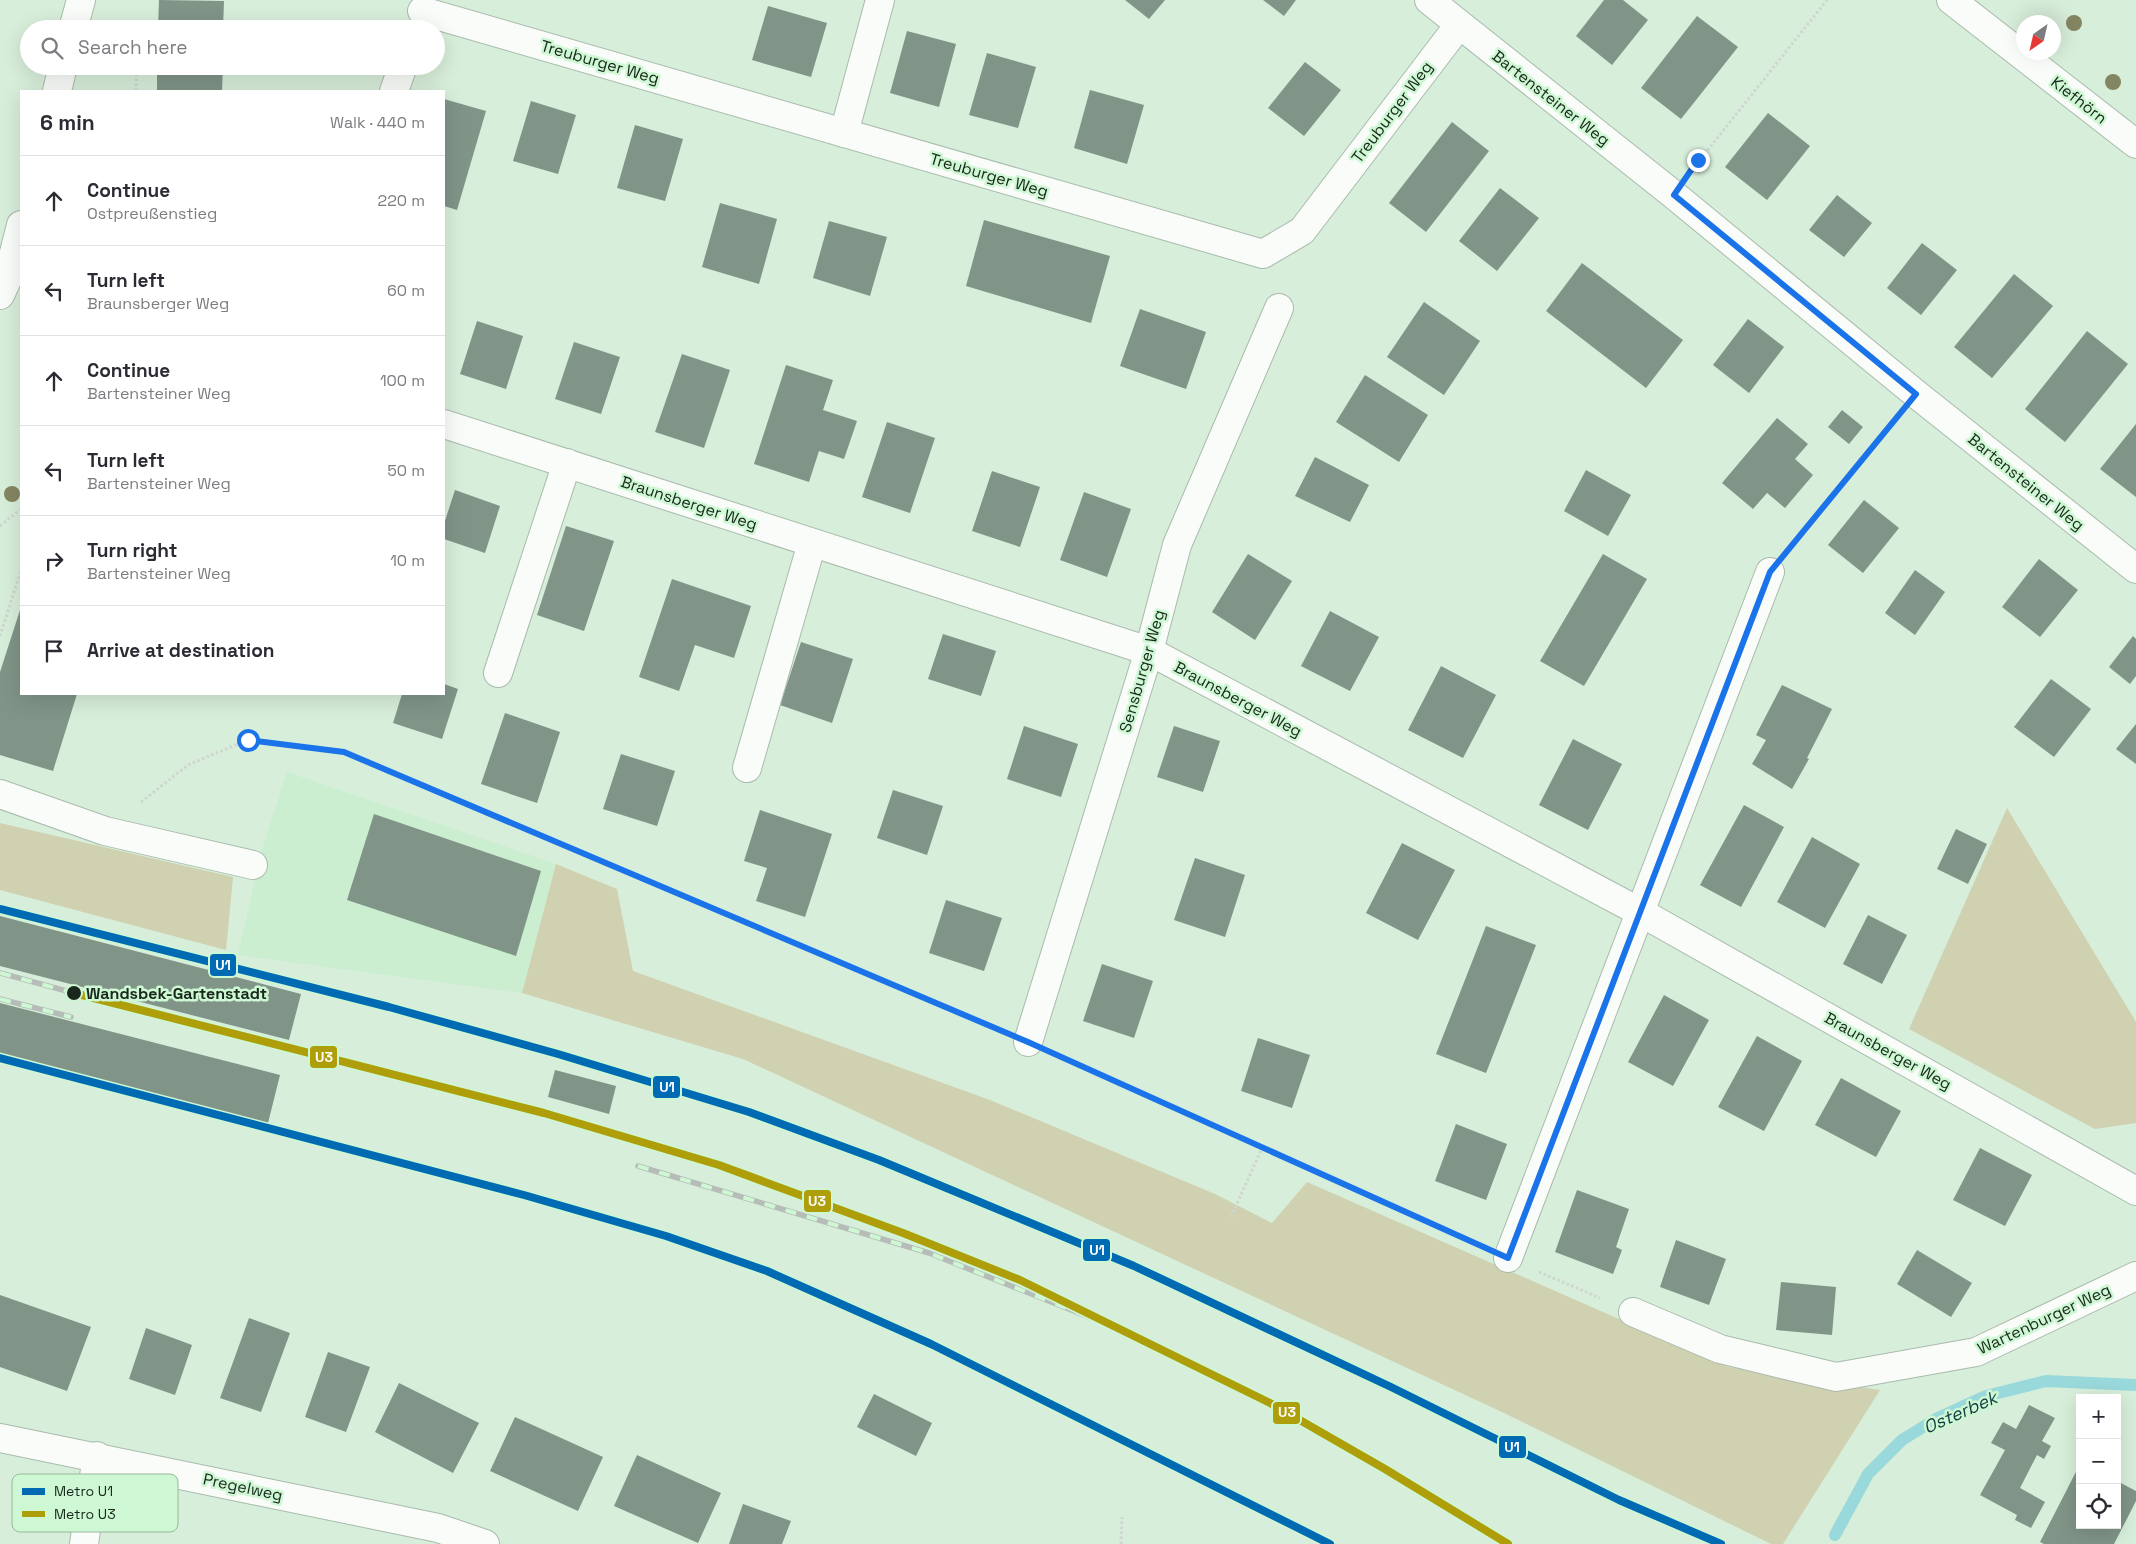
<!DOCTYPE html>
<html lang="en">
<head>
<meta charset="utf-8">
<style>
  body { margin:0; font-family:"Space Grotesk",sans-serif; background:#f2f2f3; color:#2b2b33 }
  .controls { position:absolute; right:15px; bottom:15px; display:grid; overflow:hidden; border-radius:0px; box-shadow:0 5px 20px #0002 }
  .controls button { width:45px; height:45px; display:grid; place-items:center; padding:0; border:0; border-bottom:1px solid #e1e1e2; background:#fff; color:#2b2b33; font:25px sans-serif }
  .compass { position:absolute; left:2016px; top:15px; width:45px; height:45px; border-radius:50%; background:#fff; box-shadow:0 5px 20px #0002; rotate:214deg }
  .stop { position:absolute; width:15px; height:15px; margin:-11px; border:4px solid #1a73e8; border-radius:50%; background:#fff }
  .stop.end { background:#1a73e8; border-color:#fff; box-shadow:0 1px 5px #0008 }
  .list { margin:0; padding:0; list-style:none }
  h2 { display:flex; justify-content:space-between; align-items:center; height:65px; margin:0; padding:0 20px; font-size:21px }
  h2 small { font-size:16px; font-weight:400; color:#7c7c81 }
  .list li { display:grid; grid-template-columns:32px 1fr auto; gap:15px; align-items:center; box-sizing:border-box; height:90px; padding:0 20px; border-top:1px solid #e1e1e2 }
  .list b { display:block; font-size:19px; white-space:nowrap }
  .list p { margin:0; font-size:16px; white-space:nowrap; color:#7c7c81 }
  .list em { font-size:16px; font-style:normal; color:#7c7c81 }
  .icon { flex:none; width:28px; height:28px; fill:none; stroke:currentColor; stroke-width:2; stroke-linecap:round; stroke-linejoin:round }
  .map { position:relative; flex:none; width:2136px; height:1544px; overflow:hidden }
  .search { position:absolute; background:#fff; box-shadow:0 5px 20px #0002; left:20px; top:20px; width:425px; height:55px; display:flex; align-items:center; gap:12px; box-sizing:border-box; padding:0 18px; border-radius:28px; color:#7c7c81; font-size:19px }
  .panel { position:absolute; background:#fff; box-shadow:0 5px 20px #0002; left:20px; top:90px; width:425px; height:605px; border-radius:0px }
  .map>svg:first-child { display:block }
</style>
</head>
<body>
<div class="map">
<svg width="2136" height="1544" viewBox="0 0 2136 1544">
  <rect width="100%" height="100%" fill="#d7eeda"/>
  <!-- built -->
  <path fill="#caeecf" d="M287,772L556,864L522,993L238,955L261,853Z"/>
  <!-- green -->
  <g fill="#d0d1b0">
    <path d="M2007,808L2136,1022V1123L2095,1129L1909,1029Z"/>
    <path d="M0,823L233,877L226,950L0,890Z"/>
    <path d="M556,864L617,889L633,971L990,1100L1215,1194L1272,1223L1307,1182L1728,1367L1880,1390L1783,1544H1771L1504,1413L743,1059L522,993Z"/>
  </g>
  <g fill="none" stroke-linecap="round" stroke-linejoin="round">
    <!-- stream -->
    <path stroke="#99d8db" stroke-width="12" d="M1835,1535L1868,1474L1902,1440L1936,1419L1986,1396L2046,1381L2136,1385"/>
  </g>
  <!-- building -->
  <g fill="#809488">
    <path d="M159,0L224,1L223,29H158Z"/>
    <path d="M1125,0H1165L1149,19Z"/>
    <path d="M1263,0H1296L1284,16Z"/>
    <path d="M1604,0H1623L1648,20L1612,65L1576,36Z"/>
    <path d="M768,6L827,23L811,77L752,60Z"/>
    <path d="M1697,16L1738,47L1681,119L1641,88Z"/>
    <path d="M907,31L956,44L939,107L890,93Z"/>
    <path d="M987,53L1036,67L1018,128L969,115Z"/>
    <path d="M1305,62L1341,90L1304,136L1268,108Z"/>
    <path d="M157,66H223L222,91H157Z"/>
    <path d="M1090,90L1144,105L1127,164L1074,148Z"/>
    <path d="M444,99L486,111L457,210L444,206Z"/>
    <path d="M531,101L576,115L558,174L513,161Z"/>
    <path d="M1768,113L1810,146L1767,200L1725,167Z"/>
    <path d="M1452,122L1489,151L1426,232L1389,203Z"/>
    <path d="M635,125L683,139L665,201L617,188Z"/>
    <path d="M1500,188L1539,218L1497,271L1459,241Z"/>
    <path d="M1837,195L1872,223L1844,257L1809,230Z"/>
    <path d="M720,203L777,219L759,284L702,267Z"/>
    <path d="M984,220L1110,256L1091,323L966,286Z"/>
    <path d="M829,221L887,237L870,296L813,278Z"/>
    <path d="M1922,243L1957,270L1921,315L1887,288Z"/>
    <path d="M1582,263L1683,340L1646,388L1546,311Z"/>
    <path d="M2014,274L2053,306L1992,378L1954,347Z"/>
    <path d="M1424,302L1480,341L1444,395L1387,357Z"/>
    <path d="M1140,309L1206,332L1186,389L1120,366Z"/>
    <path d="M1748,319L1784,347L1749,393L1713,365Z"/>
    <path d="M477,321L523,336L506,389L460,374Z"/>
    <path d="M2087,331L2128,364L2065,442L2025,409Z"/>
    <path d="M574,342L620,357L601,414L555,399Z"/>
    <path d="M682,354L730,370L704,448L655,432Z"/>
    <path d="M786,365L833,380L823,410L857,421L844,459L819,451L809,482L754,464Z"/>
    <path d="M1365,375L1428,415L1399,462L1336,422Z"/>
    <path d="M1842,410L1863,427L1849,444L1828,427Z"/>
    <path d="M1777,418L1808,444L1795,459L1813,475L1785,508L1767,493L1753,509L1722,483Z"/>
    <path d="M887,422L935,438L910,513L862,497Z"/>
    <path d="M2136,424V497L2100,469Z"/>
    <path d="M1315,457L1369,485L1350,522L1295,496Z"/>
    <path d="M1586,470L1631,495L1608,536L1564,511Z"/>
    <path d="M992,471L1040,487L1020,547L972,531Z"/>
    <path d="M455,490L500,506L485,553L444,539V524Z"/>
    <path d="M1084,492L1131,509L1107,577L1060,560Z"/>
    <path d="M1864,500L1899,528L1863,573L1828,545Z"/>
    <path d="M566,526L614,541L584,631L537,615Z"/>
    <path d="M1248,554L1292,581L1255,640L1212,612Z"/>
    <path d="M1603,554L1647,579L1584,686L1540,661Z"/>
    <path d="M2039,559L2078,590L2040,637L2002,607Z"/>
    <path d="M1915,570L1945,592L1915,635L1885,613Z"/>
    <path d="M672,579L751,606L734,658L695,645L679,691L639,677Z"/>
    <path d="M21,607V694H77L53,771L0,755V672Z"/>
    <path d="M1330,611L1379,637L1350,691L1301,666Z"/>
    <path d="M943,634L996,651L981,696L928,679Z"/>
    <path d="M2133,636L2136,639V676L2130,684L2109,667Z"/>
    <path d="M801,642L853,659L832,723L780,705Z"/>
    <path d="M1441,666L1496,695L1463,758L1408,730Z"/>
    <path d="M2051,679L2091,709L2054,757L2014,727Z"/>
    <path d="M444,684L458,689L442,739L393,723L402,694H444Z"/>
    <path d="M1782,685L1832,709L1807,758L1809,759L1792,789L1752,764L1766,740L1756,735Z"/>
    <path d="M505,713L560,732L537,803L481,784Z"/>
    <path d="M2136,724V764L2116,749Z"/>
    <path d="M1024,726L1078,744L1061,797L1007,779Z"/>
    <path d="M1174,726L1220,741L1203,792L1157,777Z"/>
    <path d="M1573,739L1622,764L1588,830L1539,805Z"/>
    <path d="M621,754L675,771L657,826L603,809Z"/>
    <path d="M893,790L943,806L927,855L877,838Z"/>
    <path d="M1744,805L1784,827L1741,907L1700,885Z"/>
    <path d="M760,810L832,834L805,917L756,901L767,868L744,861Z"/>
    <path d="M374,814L541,871L516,956L347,900Z"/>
    <path d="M1956,829L1987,844L1968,884L1937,869Z"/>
    <path d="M1812,837L1860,864L1825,928L1777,902Z"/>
    <path d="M1402,843L1455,870L1418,940L1366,913Z"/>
    <path d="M1195,858L1245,875L1225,937L1174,920Z"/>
    <path d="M946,900L1002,918L984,971L929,953Z"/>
    <path d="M1868,915L1907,935L1882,984L1843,964Z"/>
    <path d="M0,916L301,994L289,1040L0,966Z"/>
    <path d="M1486,926L1536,945L1486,1073L1436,1054Z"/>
    <path d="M1102,964L1153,981L1134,1038L1083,1021Z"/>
    <path d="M1664,995L1709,1020L1673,1086L1628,1062Z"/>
    <path d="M0,1003L280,1075L268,1123L0,1054Z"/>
    <path d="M1757,1036L1802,1061L1764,1131L1718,1107Z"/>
    <path d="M1258,1038L1310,1055L1292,1108L1241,1091Z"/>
    <path d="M555,1070L616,1086L609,1114L548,1097Z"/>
    <path d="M1841,1078L1901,1111L1876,1157L1815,1125Z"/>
    <path d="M1456,1124L1507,1144L1486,1200L1435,1181Z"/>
    <path d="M1980,1148L2032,1175L2005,1226L1953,1200Z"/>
    <path d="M1577,1190L1629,1209L1616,1247L1622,1250L1613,1274L1555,1252Z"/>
    <path d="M1676,1240L1726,1259L1709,1305L1660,1287Z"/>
    <path d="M1917,1250L1972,1283L1951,1317L1897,1284Z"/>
    <path d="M1781,1282L1836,1287L1832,1335L1776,1330Z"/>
    <path d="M0,1295L91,1327L67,1391L0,1367Z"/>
    <path d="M249,1318L290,1333L261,1412L220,1398Z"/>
    <path d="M146,1328L192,1345L175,1395L129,1379Z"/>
    <path d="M328,1352L370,1367L346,1432L305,1417Z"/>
    <path d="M399,1383L479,1423L453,1473L375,1432Z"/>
    <path d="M874,1394L932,1423L916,1456L857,1427Z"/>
    <path d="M2029,1405L2055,1418L2042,1441L2051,1446L2044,1459L2037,1455L2020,1488L2045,1502L2031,1528L2015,1520L2017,1515L1980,1495L2005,1450L1991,1443L2003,1422L2016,1429Z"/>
    <path d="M515,1417L603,1457L578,1511L490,1471Z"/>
    <path d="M637,1455L721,1493L698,1543L614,1506Z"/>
    <path d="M2080,1464V1525H2117V1481L2136,1491V1501L2114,1544H2044L2040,1542Z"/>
    <path d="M743,1504L791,1521L782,1544H729Z"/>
  </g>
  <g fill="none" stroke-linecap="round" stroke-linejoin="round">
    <!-- minor casing -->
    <g stroke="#a9bbac" stroke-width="30">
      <g id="minor">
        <path d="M1429,0L1674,195L1916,394L2136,569"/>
        <path d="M1951,0L2136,144"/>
        <path d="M422,11L1263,254L1302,231L1459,25"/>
        <path d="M73,29L81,0"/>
        <path d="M57,91L63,66"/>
        <path d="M394,91L403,66"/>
        <path d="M844,133L880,0"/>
        <path d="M0,295L7,280L21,225"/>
        <path d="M444,424L1149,651L1640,912L2136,1191"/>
        <path d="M498,673L567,463"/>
        <path d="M747,768L812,543"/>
        <path d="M0,794L105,831L253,865"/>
        <path d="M1028,1042L1149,651L1177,545L1279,308"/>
        <path d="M1508,1258L1770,572"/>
        <path d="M1633,1312L1720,1349L1836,1377L1976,1352L2136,1276"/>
        <path d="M0,1438L438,1528L485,1544"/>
        <path d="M84,1544L97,1456"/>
      </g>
    </g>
    <!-- path -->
    <g stroke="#cfd6d1" stroke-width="3" stroke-dasharray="2.5 2.5" stroke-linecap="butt">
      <path d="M136,91L137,67"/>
      <path d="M1695,166L1827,0"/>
      <path d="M0,526L21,509"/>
      <path d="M1793,544L1894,421"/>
      <path d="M0,636L21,570"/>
      <path d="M141,802L188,765L247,740L344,752L995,1028"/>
      <path d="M1060,1057L1476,1244"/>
      <path d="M1231,1217L1262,1148"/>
      <path d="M1539,1272L1600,1298"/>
      <path d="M1121,1544L1122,1517"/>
    </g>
    <!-- minor -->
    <use href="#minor" stroke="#f9fcf9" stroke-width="28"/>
    <!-- rail casing -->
    <g stroke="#b6bcb7" stroke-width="5.5">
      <g id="rail">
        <path d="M0,973L74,993"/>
        <path d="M0,999L71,1017"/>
        <path d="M638,1166L929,1253L1131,1334"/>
      </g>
    </g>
    <!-- rail -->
    <use href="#rail" stroke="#cef7d4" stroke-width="4" stroke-dasharray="11" stroke-linecap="butt"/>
    <!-- metro-1 casing -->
    <g stroke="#cef7d4" stroke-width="11">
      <g id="metro-1">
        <path d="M0,909L389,1007L558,1054L749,1112L879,1160L1134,1266L1391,1387L1619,1500L1721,1544"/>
        <path d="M0,1058L524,1195L666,1236L767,1271L931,1344L1330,1544"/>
      </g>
    </g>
    <!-- metro-2 casing -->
    <g stroke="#cef7d4" stroke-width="11">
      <path id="metro-2" d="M74,993L544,1113L719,1165L903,1233L1020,1280L1270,1403L1385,1469L1508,1544"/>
    </g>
    <!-- metro-1 -->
    <use href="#metro-1" stroke="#006ab3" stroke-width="8"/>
    <!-- metro-2 -->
    <use href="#metro-2" stroke="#ae9e09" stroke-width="8"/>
  </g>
  <!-- trees -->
  <g fill="#848662">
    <circle cx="2074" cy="23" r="8"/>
    <circle cx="2113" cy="82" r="8"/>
    <circle cx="12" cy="494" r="8"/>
  </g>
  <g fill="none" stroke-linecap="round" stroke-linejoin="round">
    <!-- route -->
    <path stroke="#1a73e8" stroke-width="6" d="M248,740L344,752L1028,1042L1508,1258L1770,572L1916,394L1674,195L1698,160"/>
  </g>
  <!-- markers -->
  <circle fill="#19281b" stroke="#cef7d4" stroke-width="2" cx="74" cy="993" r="8"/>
  <g text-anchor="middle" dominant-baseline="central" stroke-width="5" stroke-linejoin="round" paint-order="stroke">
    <!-- street labels -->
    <g font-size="16" fill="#19281b" stroke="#cef7d4">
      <text transform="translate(600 62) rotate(16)">Treuburger Weg</text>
      <text transform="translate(1551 98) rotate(38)">Bartensteiner Weg</text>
      <text transform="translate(2079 100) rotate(38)">Kiefhörn</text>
      <text transform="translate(1392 112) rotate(-53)">Treuburger Weg</text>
      <text transform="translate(989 175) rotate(16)">Treuburger Weg</text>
      <text transform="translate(2026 482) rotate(39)">Bartensteiner Weg</text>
      <text transform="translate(689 503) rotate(18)">Braunsberger Weg</text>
      <text transform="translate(1142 671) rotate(-74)">Sensburger Weg</text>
      <text transform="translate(1238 699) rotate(28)">Braunsberger Weg</text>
      <text transform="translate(1888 1051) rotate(29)">Braunsberger Weg</text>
      <text transform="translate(2044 1319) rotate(-25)">Wartenburger Weg</text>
      <text transform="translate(243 1487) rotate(12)">Pregelweg</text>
    </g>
    <!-- stop labels -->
    <g font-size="16" font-weight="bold" fill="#19281b" stroke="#cef7d4" text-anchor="start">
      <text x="86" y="993">Wandsbek-Gartenstadt</text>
    </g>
    <!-- water labels -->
    <g font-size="18" font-style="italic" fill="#143b41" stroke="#cef7d4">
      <text transform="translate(1960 1412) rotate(-24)">Osterbek</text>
    </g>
  </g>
  <!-- legend -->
  <rect x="12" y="1474" width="166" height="58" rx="8" fill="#cef7d4" stroke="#98b99c" stroke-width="1"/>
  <rect x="22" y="1488" width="23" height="7" fill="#006ab3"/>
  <rect x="22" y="1511" width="23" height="6" fill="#ae9e09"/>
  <g font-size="14" fill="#19281b">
    <text x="54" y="1496">Metro U1</text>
    <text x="54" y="1519">Metro U3</text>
  </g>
  <g stroke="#cef7d4" stroke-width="2">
    <rect x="209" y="953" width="28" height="24" rx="5" fill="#006ab3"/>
    <rect x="309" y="1045" width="29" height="24" rx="5" fill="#ae9e09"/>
    <rect x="652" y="1075" width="29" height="24" rx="5" fill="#006ab3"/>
    <rect x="803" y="1189" width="29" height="24" rx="5" fill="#ae9e09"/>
    <rect x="1082" y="1238" width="29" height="24" rx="5" fill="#006ab3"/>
    <rect x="1272" y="1401" width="29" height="24" rx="5" fill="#ae9e09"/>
    <rect x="1498" y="1435" width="29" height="24" rx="5" fill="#006ab3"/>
  </g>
  <g font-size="14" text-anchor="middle" font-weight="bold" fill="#fff">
    <text x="223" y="970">U1</text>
    <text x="324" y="1062">U3</text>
    <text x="667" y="1092">U1</text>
    <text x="817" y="1206">U3</text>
    <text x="1097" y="1255">U1</text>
    <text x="1287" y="1417">U3</text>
    <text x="1512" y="1452">U1</text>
  </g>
</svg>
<div class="controls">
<button>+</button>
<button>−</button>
<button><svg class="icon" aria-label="locate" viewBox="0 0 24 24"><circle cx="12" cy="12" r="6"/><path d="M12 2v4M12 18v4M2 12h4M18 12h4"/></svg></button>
</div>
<svg class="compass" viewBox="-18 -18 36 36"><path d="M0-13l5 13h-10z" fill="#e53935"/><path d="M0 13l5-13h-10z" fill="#7c7c81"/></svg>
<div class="stop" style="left:248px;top:740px"></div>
<div class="stop end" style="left:1698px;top:160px"></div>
<div class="search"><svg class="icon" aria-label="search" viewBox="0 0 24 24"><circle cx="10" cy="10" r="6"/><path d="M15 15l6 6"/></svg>Search here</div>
<section class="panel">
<h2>6 min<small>Walk · 440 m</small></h2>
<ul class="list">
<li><svg class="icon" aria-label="ahead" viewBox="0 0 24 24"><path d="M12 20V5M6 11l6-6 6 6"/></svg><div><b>Continue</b><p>Ostpreußenstieg</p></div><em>220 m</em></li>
<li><svg class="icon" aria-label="left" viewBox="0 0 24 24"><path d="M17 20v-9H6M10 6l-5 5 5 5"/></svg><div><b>Turn left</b><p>Braunsberger Weg</p></div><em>60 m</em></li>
<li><svg class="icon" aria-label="ahead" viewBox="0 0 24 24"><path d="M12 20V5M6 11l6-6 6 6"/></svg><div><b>Continue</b><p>Bartensteiner Weg</p></div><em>100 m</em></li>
<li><svg class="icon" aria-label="left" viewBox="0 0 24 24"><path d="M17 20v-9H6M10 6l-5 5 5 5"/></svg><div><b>Turn left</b><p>Bartensteiner Weg</p></div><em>50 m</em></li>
<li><svg class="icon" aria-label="right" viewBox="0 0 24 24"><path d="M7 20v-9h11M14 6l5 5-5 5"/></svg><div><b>Turn right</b><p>Bartensteiner Weg</p></div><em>10 m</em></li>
<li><svg class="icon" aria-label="arrive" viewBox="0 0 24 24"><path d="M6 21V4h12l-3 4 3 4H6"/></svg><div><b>Arrive at destination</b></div></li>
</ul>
</section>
</div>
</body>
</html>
